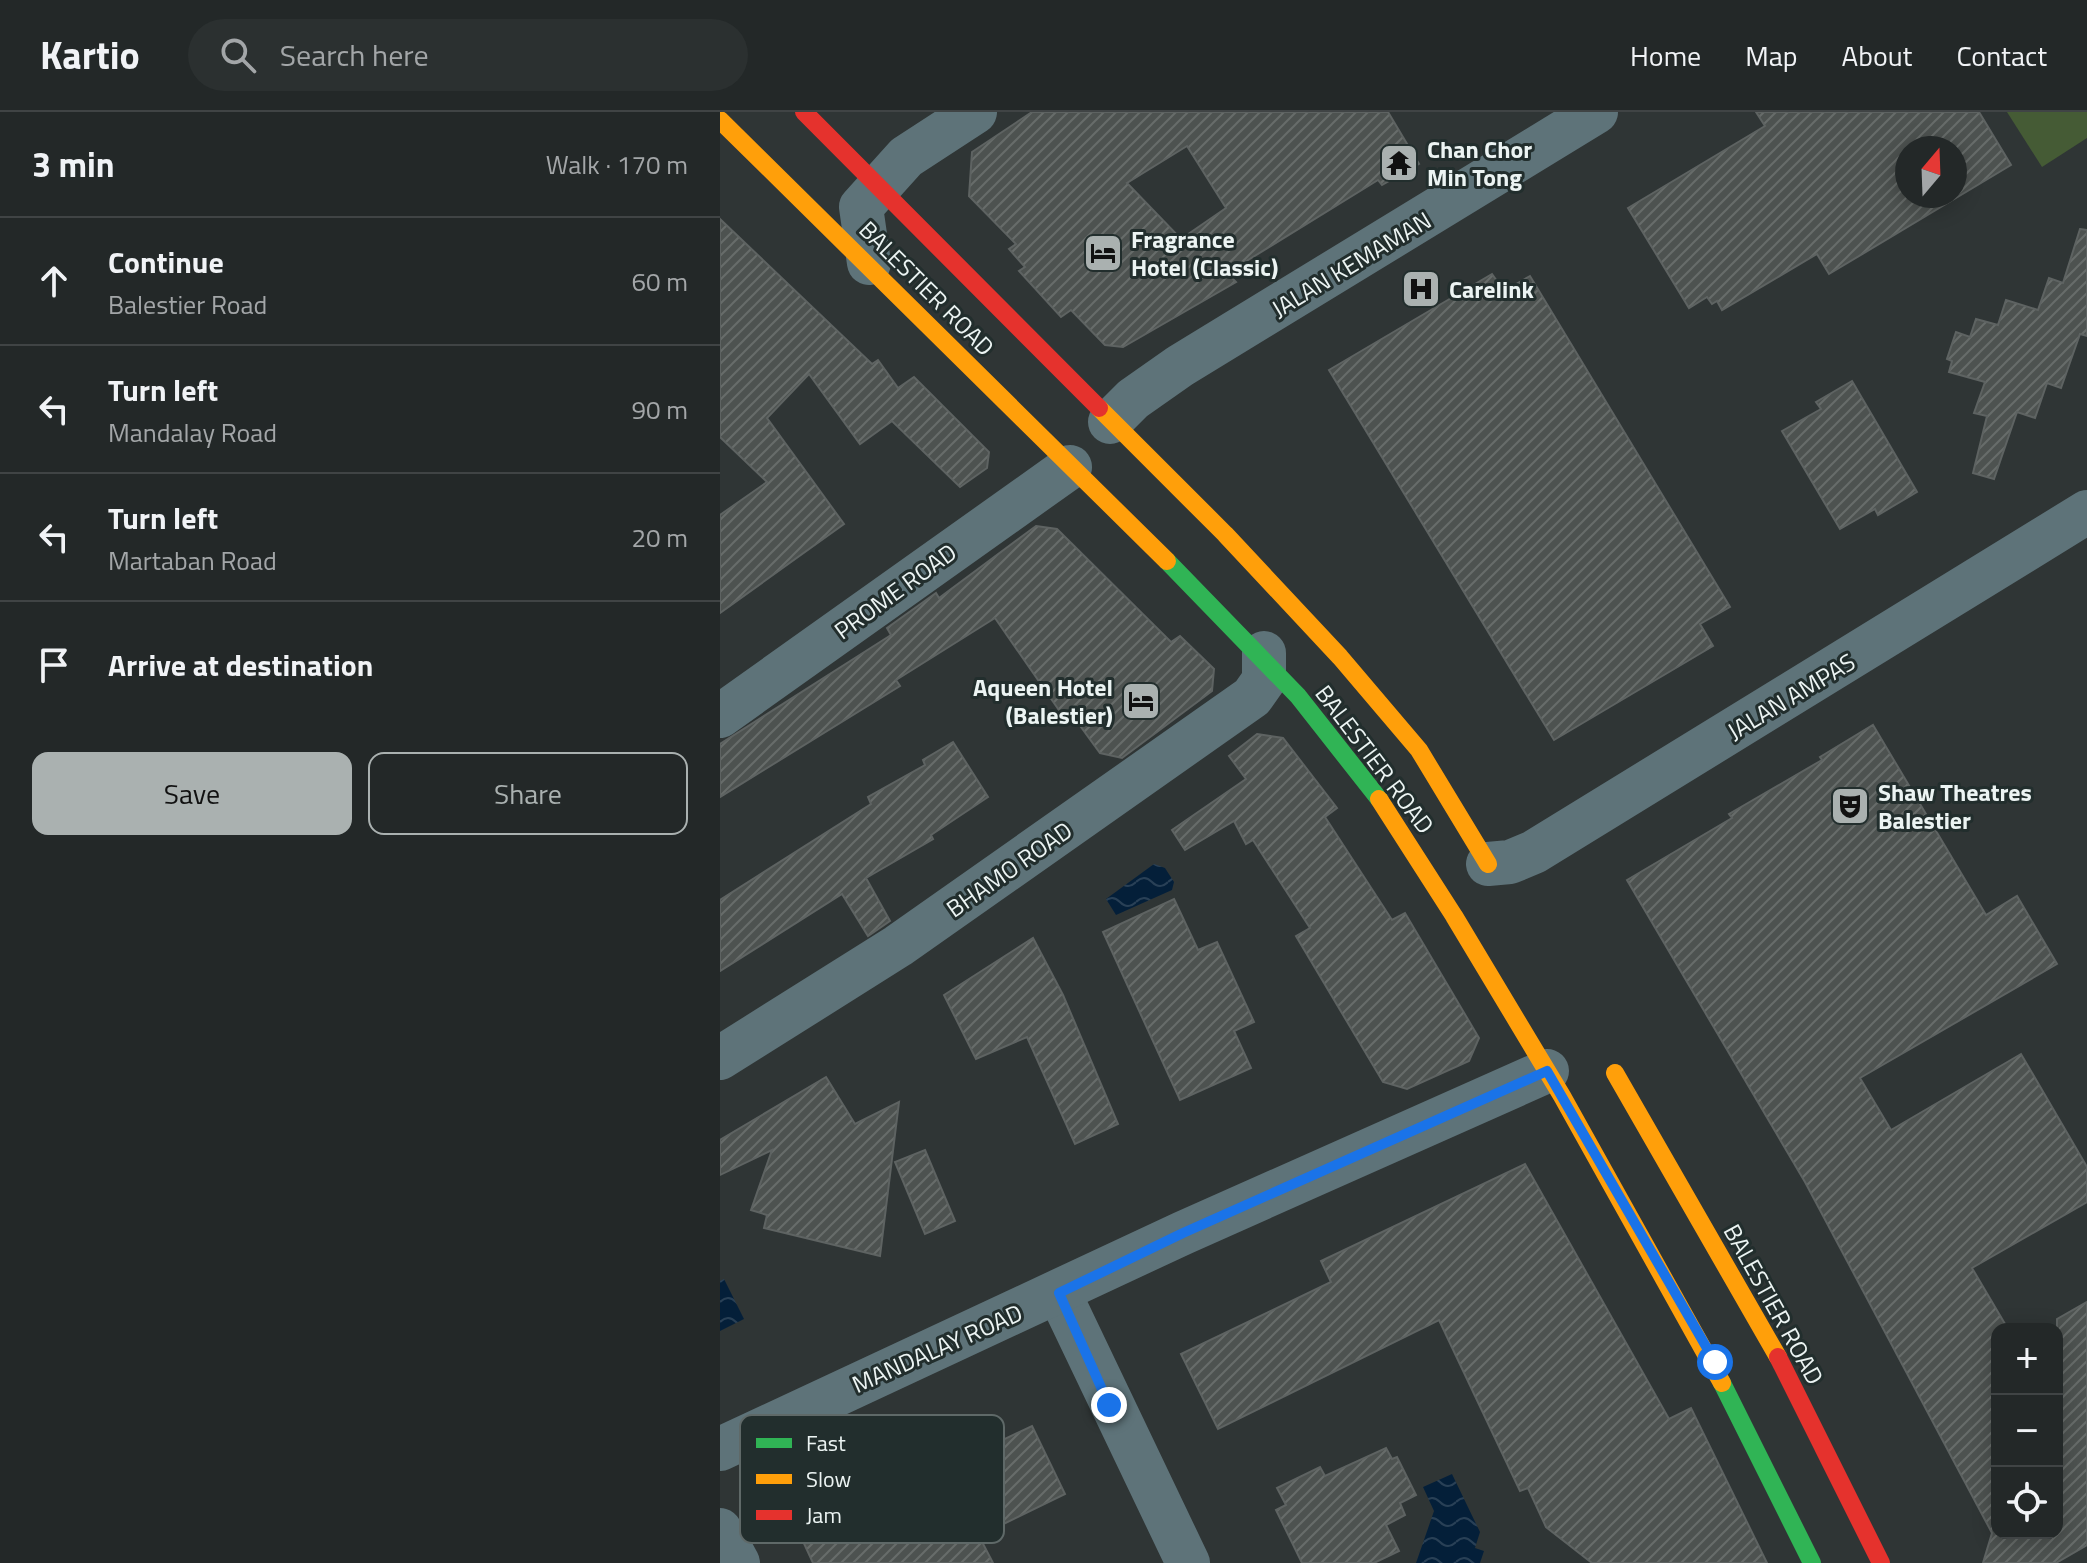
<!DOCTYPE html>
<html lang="en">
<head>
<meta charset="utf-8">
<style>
  body { margin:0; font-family:"Titillium Web",sans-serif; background:#2b3030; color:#f1f3f6 }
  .controls { position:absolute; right:24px; bottom:24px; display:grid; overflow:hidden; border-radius:16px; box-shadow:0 4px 20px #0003 }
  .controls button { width:72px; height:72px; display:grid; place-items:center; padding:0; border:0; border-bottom:2px solid #404445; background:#232828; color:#f1f3f6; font:40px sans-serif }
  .compass { position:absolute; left:1175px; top:24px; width:72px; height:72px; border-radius:50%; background:#232828; box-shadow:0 4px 20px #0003; rotate:19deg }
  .stop { position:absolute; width:24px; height:24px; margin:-18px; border:6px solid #1a73e8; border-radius:50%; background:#fff }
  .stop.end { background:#1a73e8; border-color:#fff; box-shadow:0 2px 8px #0008 }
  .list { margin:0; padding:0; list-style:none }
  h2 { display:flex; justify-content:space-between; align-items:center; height:104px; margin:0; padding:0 32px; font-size:34px }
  h2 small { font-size:26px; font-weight:400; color:#a3a6a8 }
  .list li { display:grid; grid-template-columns:52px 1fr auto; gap:24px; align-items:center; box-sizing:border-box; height:128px; padding:0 32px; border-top:2px solid #404445 }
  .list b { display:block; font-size:30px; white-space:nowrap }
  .list p { margin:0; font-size:26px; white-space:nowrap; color:#a3a6a8 }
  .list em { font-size:26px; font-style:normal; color:#a3a6a8 }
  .actions { display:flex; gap:16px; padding:24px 32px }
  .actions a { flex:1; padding:18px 0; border:2px solid #aab1b0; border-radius:16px; text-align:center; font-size:28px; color:#aab1b0 }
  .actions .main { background:#aab1b0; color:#111 }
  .icon { flex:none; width:44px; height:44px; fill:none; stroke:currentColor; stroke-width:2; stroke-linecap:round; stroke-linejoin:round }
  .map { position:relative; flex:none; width:1367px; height:1451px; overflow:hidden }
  header { display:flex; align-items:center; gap:48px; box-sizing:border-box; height:112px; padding:0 40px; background:#232828; border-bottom:2px solid #404445 }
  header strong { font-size:38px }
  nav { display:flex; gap:44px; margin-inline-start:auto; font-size:28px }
  .search { width:560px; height:72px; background:#2b3030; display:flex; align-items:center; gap:20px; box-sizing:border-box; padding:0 28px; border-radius:44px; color:#a3a6a8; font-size:30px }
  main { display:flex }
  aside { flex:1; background:#232828 }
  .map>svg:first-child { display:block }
</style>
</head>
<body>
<header>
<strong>Kartio</strong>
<div class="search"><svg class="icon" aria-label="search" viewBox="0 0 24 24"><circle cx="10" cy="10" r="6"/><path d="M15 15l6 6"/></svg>Search here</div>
<nav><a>Home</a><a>Map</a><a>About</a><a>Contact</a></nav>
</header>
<main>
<aside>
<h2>3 min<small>Walk · 170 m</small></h2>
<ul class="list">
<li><svg class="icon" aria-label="ahead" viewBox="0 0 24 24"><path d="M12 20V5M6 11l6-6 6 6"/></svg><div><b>Continue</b><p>Balestier Road</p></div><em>60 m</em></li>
<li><svg class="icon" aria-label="left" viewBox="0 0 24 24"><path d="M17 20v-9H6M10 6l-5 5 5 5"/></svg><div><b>Turn left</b><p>Mandalay Road</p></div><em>90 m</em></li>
<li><svg class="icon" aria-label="left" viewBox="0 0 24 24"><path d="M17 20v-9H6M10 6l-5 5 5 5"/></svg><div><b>Turn left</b><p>Martaban Road</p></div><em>20 m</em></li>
<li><svg class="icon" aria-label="arrive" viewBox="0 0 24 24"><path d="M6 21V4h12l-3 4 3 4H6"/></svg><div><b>Arrive at destination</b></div></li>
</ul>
<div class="actions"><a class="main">Save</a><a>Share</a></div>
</aside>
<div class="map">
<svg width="1367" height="1451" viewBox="0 0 1367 1451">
  <defs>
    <pattern id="water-waves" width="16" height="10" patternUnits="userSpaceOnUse" patternTransform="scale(2)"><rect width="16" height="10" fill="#041f39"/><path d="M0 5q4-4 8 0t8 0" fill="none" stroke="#294056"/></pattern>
    <pattern id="building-hatch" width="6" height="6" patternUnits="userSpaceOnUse" patternTransform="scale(2)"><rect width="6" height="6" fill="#4d5250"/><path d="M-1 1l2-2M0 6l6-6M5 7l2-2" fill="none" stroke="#676c6a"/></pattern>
  </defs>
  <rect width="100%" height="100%" fill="#2f3535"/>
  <!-- grass -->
  <path fill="#455b35" d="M1287,0H1367V26L1322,55Z"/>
  <!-- water -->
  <g fill="url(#water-waves)">
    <path d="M434,752L445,756L454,770L452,778L396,803L386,787Z"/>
    <path d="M4,1167L24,1207L0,1219V1169Z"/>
    <path d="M732,1362L760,1420L755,1436L764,1439L760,1451H696L714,1399L703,1375Z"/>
  </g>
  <!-- building -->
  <g fill="url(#building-hatch)" stroke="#5e6362" stroke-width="2" fill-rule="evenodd">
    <path d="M312,0H668L699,52L662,73L658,68L507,161L516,170L403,235L385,233L351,198L341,205L299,159L305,155L289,137L296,132L249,84L252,40ZM467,34L506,96L461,127L407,71Z"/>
    <path d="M1036,0H1259L1291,53L1109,162L1097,142L1002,198L997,189L992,192L987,185L969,196L908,96L1045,14ZM1187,36H1235V84H1187Z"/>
    <path d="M0,107L152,252L158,248L178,276L194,265L269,340L267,356L240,375L172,309L140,332L89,262L47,306L124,412L0,501V403L47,370L0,325Z"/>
    <path d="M1360,117L1367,118V224L1360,222L1341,276L1327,271L1315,306L1297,300L1274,367L1253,361L1267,304L1254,301L1265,270L1229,260L1232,249L1227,247L1236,220L1250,225L1256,207L1278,213L1286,188L1318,198L1329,166L1343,171Z"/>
    <path d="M772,162L784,179L810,164L1010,495L980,512L993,534L834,628L609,258Z"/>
    <path d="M1132,269L1197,380L1158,403L1155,397L1120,417L1062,319L1101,297L1096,290Z"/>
    <path d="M316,414L337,417L451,530L460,524L494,557L492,579L402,646L380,641L350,600L343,604L275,506L176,568L180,574L0,685V632L171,523L167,516L216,481L219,486Z"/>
    <path d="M1153,613L1266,803L1297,784L1337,852L1140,966L1171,1018L1301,942L1367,1055V1090L1252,1156L1288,1217H1277V1421H1337V1207L1367,1190V1433L1336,1451H1263L1272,1421L1085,1070L907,768L1012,706L1009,702L1102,648L1100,645Z"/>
    <path d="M537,622L563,626L617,696L605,705L672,808L685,801L759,926L749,949L687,977L663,970L576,824L590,816L533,728L526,732L514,709L465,738L452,718L526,667L509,644Z"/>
    <path d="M233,630L268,685L211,723L213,727L146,766L170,809L148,824L122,782L0,859V788L151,692L148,685L205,653L203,648Z"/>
    <path d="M454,787L478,838L497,830L534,910L514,919L531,956L460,988L383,820Z"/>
    <path d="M313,826L343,883L398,1012L355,1032L307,925L256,947L224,883Z"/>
    <path d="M106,965L135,1012L179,990L160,1144L44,1116L47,1103L31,1098L52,1038L0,1063V1028Z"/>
    <path d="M205,1038L235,1109L205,1122L175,1050Z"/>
    <path d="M805,1052L949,1307L971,1296L1047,1451H872L826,1415L808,1376L800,1379L719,1208L498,1317L461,1242L611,1170L601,1149Z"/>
    <path d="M312,1314L345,1382L259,1424L273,1451H93L81,1425L106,1414L95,1393L181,1352L191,1372Z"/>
    <path d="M666,1336L672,1347L677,1345L696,1383L680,1391L685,1403L666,1413L679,1439L654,1451H582L556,1398L566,1393L557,1376L600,1355L605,1364Z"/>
  </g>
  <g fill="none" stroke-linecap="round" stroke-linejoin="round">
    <!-- street -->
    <g stroke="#5e7379" stroke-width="44">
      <path d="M149,151L141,95L186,45L255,0"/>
      <path d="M390,310L413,287L460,254L876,0"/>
      <path d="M0,604L350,355"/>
      <path d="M768,752L790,750L814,740L1367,400"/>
      <path d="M0,946L178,834L532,585L544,568V541"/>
      <path d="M339,1181L468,1451"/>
      <path d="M0,1337L463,1121L827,959"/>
      <path d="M0,1418L18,1451"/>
    </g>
    <!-- fast -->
    <g stroke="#30b455" stroke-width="18">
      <path d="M447,449L578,584L659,687"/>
      <path d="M1002,1271L1092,1451"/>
    </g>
    <!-- slow -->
    <g stroke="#ff9f0a" stroke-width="18">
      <path d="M0,8L447,449"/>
      <path d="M379,296L505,422L620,545L699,638L768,752"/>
      <path d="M659,687L734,804L842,984L1002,1271"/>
      <path d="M895,961L1058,1245"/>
    </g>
    <!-- jam -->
    <g stroke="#e5322d" stroke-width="18">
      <path d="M84,0L379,296"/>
      <path d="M1058,1245L1161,1451"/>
    </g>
  </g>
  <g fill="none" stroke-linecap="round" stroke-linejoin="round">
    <!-- route -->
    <path stroke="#1a73e8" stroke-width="10" d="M389,1293L339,1181L463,1121L827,959L995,1250"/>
  </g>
  <!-- icons -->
  <defs>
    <g id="temple-square" transform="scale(2)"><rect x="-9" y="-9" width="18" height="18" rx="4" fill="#aab1b0" stroke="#222e2d"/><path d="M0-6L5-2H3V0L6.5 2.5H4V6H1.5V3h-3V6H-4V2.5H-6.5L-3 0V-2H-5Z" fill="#111"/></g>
    <g id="hotel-square" transform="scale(2)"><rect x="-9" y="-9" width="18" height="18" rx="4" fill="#aab1b0" stroke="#222e2d"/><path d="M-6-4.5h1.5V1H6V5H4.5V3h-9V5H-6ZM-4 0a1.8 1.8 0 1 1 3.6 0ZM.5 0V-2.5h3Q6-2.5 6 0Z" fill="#111"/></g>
    <g id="hospital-square" transform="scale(2)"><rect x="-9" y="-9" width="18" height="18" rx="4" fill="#aab1b0" stroke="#222e2d"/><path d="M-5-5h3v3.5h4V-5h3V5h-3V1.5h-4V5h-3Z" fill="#111"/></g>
    <g id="theatre-square" transform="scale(2)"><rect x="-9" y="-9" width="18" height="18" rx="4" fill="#aab1b0" stroke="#222e2d"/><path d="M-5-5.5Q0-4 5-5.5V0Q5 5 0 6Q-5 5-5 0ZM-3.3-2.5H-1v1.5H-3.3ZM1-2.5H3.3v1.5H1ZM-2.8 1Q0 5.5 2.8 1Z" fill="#111"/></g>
  </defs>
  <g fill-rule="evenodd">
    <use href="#temple-square" x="679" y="51"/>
    <use href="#hotel-square" x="383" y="141"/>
    <use href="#hospital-square" x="701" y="177"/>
    <use href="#hotel-square" x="421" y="589"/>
    <use href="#theatre-square" x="1130" y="694"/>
  </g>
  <g text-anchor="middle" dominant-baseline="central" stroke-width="6" stroke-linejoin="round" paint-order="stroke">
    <!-- poi labels -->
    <g font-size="24" font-weight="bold" fill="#ecf4f3" stroke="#222e2d" text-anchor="start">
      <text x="707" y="37">Chan Chor<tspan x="707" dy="28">Min Tong</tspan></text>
      <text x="411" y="127">Fragrance<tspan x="411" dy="28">Hotel (Classic)</tspan></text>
      <text x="729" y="177">Carelink</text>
      <text x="393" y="575" text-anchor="end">Aqueen Hotel<tspan x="393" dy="28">(Balestier)</tspan></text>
      <text x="1158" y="680">Shaw Theatres<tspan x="1158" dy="28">Balestier</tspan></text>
    </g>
    <!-- street labels -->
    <g font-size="24" fill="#ecf4f3" stroke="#222e2d">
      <text transform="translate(631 152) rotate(-31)">JALAN KEMAMAN</text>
      <text transform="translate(207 176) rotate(45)">BALESTIER ROAD</text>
      <text transform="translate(175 479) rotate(-36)">PROME ROAD</text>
      <text transform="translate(1071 584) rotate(-31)">JALAN AMPAS</text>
      <text transform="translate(655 647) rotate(53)">BALESTIER ROAD</text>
      <text transform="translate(289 757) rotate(-35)">BHAMO ROAD</text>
      <text transform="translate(1054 1192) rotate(61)">BALESTIER ROAD</text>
      <text transform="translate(217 1236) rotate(-24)">MANDALAY ROAD</text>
    </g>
  </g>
  <!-- legend -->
  <rect x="20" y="1303" width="264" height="128" rx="12" fill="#222e2d" stroke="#5f6968" stroke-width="2"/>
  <rect x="36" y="1326" width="36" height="10" fill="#30b455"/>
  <rect x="36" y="1362" width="36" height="10" fill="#ff9f0a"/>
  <rect x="36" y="1398" width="36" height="10" fill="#e5322d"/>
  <g font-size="22" fill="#ecf4f3">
    <text x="86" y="1339">Fast</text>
    <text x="86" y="1375">Slow</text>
    <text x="86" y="1411">Jam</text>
  </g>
</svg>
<div class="controls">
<button>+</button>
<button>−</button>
<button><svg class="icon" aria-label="locate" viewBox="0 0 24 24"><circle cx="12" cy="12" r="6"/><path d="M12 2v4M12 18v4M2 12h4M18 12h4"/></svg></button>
</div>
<svg class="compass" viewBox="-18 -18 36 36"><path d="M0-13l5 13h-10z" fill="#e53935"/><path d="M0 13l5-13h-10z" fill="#a3a6a8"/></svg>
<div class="stop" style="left:995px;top:1250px"></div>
<div class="stop end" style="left:389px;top:1293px"></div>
</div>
</main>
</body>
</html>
